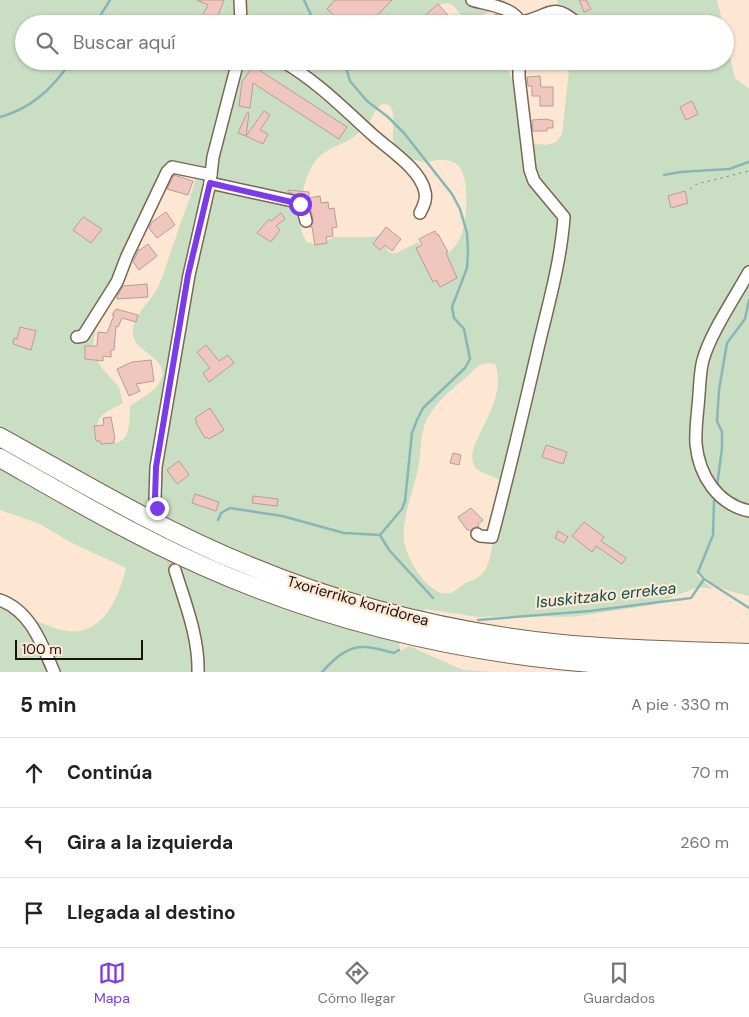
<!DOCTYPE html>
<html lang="es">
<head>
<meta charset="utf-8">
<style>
  body { margin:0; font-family:"DM Sans",sans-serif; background:#f2f2f2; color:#222 }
  .scale { position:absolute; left:15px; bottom:12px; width:128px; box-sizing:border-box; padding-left:5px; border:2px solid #1a130c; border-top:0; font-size:14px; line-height:18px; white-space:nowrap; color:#1a130c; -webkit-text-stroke:4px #fde7d2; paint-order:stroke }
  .stop { position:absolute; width:15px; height:15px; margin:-11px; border:4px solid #7c3aed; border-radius:50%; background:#fff }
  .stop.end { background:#7c3aed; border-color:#fff; box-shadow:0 1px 5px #0008 }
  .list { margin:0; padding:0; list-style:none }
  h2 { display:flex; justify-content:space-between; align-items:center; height:65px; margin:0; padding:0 20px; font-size:21px }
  h2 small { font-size:16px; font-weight:400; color:#767676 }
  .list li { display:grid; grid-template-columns:32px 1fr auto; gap:15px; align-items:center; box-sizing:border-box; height:70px; padding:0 20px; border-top:1px solid #e0e0e0 }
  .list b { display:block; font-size:19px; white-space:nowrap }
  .list em { font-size:16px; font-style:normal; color:#767676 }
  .icon { flex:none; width:28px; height:28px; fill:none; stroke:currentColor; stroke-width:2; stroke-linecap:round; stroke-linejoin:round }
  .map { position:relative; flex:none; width:749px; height:672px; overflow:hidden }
  .search { position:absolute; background:#fff; box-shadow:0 1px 4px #0004; left:15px; right:15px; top:15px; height:55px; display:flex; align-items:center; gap:12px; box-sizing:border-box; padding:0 18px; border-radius:28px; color:#767676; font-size:19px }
  .sheet { height:275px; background:#fff }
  nav { display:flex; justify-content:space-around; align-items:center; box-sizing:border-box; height:70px; border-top:1px solid #e0e0e0; background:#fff; font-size:14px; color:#767676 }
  nav a { display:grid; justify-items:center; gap:2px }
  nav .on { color:#7c3aed }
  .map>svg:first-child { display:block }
</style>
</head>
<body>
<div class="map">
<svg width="749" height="672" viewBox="0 0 749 672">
  <rect width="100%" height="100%" fill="#fde7d2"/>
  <!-- green -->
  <g fill="#cadec4" fill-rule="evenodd">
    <path d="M0,0H505C497,10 476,20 463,17C459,13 456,7 451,4C439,0 427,13 426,24H24V61H505L518,95L530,143L546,145L556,142L562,134L570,61H725V35L735,78L749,89V596C731,592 713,587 700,573L696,575L713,589L698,587L652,605L571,617L526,616L478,617L425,609L399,645L401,651L409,646L463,670L495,672H0V602C18,610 34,621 52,627C98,645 117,604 126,568L72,543L38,523L0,510ZM382,104L389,105C400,118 386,138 398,149C424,174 436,152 455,163C471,172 467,217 462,233C459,242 454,248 447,254L448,265L425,257L418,242L397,253H391L388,251L381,235L372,237H333L324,243L315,244L307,242C292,225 303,169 321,155C331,147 345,144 355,136C359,133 365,127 369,123C373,116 375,109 382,104ZM174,169L195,176L194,185C188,204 181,221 175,240C169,255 165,272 158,287C151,301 135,313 133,329C129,355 177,356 158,385C152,393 139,399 130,406C129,422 132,445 109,443L97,429C96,414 111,410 123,403L119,387L101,367L92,350L98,317ZM489,363L495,364C510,403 463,443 474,465C478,474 493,474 500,481C507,498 497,523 493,541C491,551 490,564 483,573C478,579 470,581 464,584C459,587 456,591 451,593C429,599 406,558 404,540C402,517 413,492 418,469C422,451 419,430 430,414C441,396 460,384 475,369L480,365Z"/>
    <path d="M557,0H717L723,24H564L560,18Z"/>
  </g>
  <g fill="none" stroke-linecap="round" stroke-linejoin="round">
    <!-- stream -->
    <g stroke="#88b6b6" stroke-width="2.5">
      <path d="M304,0L312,17L317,24"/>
      <path d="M95,24L110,0"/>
      <path d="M0,117C31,109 54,87 71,61"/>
      <path d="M664,175L680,172L729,169L749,162"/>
      <path d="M717,486L722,448V432L717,421L719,390L727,343L745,319L749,300"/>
      <path d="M218,520L221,513L230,508L282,516L344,533L380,535L402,509L405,501L412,433L417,420L423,408L465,368L470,359L464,329L454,318L452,307L467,268L468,252L467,233L460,209L452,194L404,133L388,117L367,101L350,81L344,61"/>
      <path d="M380,535L389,550L433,598"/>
      <path d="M704,579L749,608"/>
      <path d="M478,620L590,611L691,598L704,579L698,572L713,535L714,501"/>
      <path d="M322,672C332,661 346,647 362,647C372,646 384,651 394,653L399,650"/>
    </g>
  </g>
  <!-- building -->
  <g fill="#f0c7bf" stroke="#b99b95">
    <path d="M197,0H224L215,24H198L208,5Z"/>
    <path d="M335,0H392L369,24H343L327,9Z"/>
    <path d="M579,0H586L591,9L584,12Z"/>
    <path d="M438,4L456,24H427L422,18Z"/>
    <path d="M496,14L505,18H503L507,24H479Z"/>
    <path d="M253,66L347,127L339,139L253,83L250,108L239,106L242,82Z"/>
    <path d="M540,76L541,87H553V106H540V96H532V86H528L527,77Z"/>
    <path d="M692,101L698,114L686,120L680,107Z"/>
    <path d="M264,111L270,115L260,130L268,134L263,144L246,136Z"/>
    <path d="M247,113H249L246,136L238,133Z"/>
    <path d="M547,119L553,121V128H547V131H533L532,120Z"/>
    <path d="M174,175L193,181L188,195L167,189Z"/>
    <path d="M288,190L309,192V198L320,196L321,203L328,202L329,209L334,208L337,227L332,228L333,236L326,237L327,243L315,245L312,227H310L313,223V219L308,199L288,192Z"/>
    <path d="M685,191L688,203L671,208L668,196Z"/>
    <path d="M166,212L175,225L157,238L149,228L152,222Z"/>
    <path d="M281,213L285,219L276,226L280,230L271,242L257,233L269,219L271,221Z"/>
    <path d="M83,217L102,229L91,243L73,230Z"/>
    <path d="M386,227L401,239L392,251L385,245L380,250L373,244Z"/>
    <path d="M435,231L437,235L438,234L448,252L446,253L457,278L440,287L436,280L433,282L416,248L422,245L419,239Z"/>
    <path d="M148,244L157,256L139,270L133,262L139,249L140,250Z"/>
    <path d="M147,284L148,297L117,299V297L123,286Z"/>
    <path d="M116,309L138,315L136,322L122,318L118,327L116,326L114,350H111V357L103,356V361L85,359V346H97L98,332L107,333L114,315H112Z"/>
    <path d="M20,327L36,331L31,350L13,344L14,338L17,339Z"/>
    <path d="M206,345L219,361L228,355L234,363L209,382L203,373L210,368L197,352Z"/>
    <path d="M151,360L154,381L136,384L140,391L129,396L117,369L132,362Z"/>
    <path d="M210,408L224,430L209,439L207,437L205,438L196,423L197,422L195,418Z"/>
    <path d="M111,417L115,439H114V443L101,444L100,441H96L94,426L104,425L103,418Z"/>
    <path d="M546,445L567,452L563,464L542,457Z"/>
    <path d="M453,453L461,455L459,465L450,463Z"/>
    <path d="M179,461L189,475L177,484L167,470Z"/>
    <path d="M195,494L219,502L216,511L192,503Z"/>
    <path d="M253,496L278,499L277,506L252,503Z"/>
    <path d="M471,508L483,520L478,524L479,526L473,528L470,531L468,529L467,530L458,517Z"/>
    <path d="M584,522L604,537L601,541L626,558L622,564L596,546L592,552L572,536Z"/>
    <path d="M558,531L568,537L564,543L555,538Z"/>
  </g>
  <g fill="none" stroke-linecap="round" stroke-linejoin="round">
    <!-- minor-tunnel -->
    <path stroke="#dbc7b4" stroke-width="11" stroke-dasharray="11 5.5" stroke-linecap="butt" d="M157,507L175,570"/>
    <!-- minor casing -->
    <g stroke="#796653" stroke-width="14">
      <g id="minor">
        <path d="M240,0L241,24"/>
        <path d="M472,0C488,5 515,7 521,24"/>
        <path d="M521,22C550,17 552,0 578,24"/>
        <path d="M282,61C317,81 345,110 374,136C390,150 421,170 425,192C427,200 423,207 420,213"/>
        <path d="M210,183L297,202L302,206L306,221"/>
        <path d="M749,272C735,297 710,334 703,360C700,371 700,383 699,394C698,411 695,428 696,444C699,475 717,504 749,511"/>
        <path d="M77,337L83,336L117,282L127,256L167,172L172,167L211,175"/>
        <path d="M157,507L155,498L156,467L189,275L210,183L213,157L238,61"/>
        <path d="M477,534L480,536L492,537C509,473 524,409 539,344C549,302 561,260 564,217L534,181L530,170L519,77V61"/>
        <path d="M175,570C185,603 199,637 198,672"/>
        <path d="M0,600C31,611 42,645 54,672"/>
      </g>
    </g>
    <!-- highway casing -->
    <g stroke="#796653" stroke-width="20">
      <g id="highway">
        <path d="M0,437C81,482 161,530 247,565C347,607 454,633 562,644C624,650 687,651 749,653"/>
        <path d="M0,458C67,496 133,535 203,566C315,616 437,647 559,660C622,667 686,668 749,670"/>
      </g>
    </g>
    <!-- path -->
    <path stroke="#918274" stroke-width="1" stroke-dasharray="2.5 4" stroke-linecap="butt" d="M690,189L697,184L749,171"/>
    <!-- minor -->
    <use href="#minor" stroke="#fff" stroke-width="11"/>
    <!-- highway -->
    <use href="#highway" stroke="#fff" stroke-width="18"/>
  </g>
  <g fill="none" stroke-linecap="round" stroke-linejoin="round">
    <!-- route -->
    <path stroke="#7c3aed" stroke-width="6" d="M157,508L155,498L156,467L188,275L210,183L300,204"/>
  </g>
  <g text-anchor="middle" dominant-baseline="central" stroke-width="4.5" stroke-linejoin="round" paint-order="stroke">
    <!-- street labels -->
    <g font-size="15" fill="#1a130c" stroke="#fde7d2">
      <text transform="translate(358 601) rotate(16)">Txorierriko korridorea</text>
    </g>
    <!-- water labels -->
    <g font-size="16" font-style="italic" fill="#064d4e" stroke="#fde7d2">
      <text transform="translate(606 595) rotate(-6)">Isuskitzako errekea</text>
    </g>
  </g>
</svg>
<div class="scale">100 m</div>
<div class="stop" style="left:300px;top:204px"></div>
<div class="stop end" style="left:157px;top:508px"></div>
<div class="search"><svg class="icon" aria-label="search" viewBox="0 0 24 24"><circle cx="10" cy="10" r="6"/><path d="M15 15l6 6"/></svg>Buscar aquí</div>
</div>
<section class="sheet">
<h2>5 min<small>A pie · 330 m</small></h2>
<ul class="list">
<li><svg class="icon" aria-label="ahead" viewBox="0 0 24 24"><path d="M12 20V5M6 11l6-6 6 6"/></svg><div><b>Continúa</b></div><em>70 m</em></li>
<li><svg class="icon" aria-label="left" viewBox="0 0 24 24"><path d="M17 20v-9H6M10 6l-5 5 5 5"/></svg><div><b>Gira a la izquierda</b></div><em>260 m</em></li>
<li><svg class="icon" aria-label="arrive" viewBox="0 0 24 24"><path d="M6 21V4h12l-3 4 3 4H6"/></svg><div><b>Llegada al destino</b></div></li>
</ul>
</section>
<nav>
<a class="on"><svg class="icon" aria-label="map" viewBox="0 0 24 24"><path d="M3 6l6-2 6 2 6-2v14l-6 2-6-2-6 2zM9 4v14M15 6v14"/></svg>Mapa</a>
<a><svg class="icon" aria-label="directions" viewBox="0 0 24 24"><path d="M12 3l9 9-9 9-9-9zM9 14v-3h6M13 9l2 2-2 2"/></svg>Cómo llegar</a>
<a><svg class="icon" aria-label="saved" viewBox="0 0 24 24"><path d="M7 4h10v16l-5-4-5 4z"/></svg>Guardados</a>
</nav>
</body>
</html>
